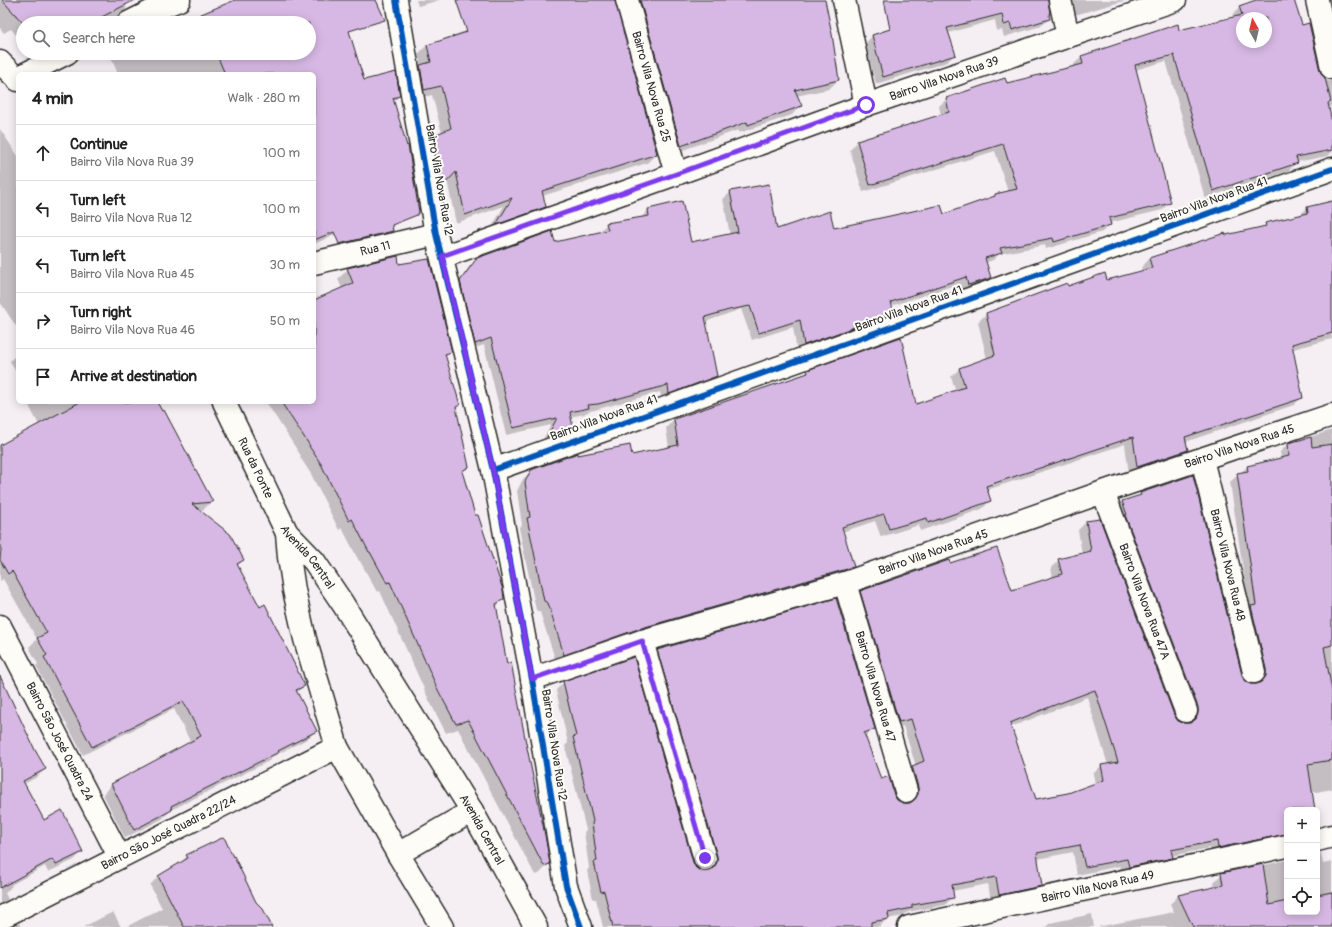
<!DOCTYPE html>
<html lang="en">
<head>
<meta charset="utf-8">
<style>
  body { margin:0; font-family:Pangolin,sans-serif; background:#f6f6f6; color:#222 }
  .controls { position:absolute; right:12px; bottom:12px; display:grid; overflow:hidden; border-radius:6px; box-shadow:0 2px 10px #0003 }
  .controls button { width:36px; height:36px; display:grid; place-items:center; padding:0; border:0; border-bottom:1px solid #e0e0e0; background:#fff; color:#222; font:20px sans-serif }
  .compass { position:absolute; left:1236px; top:12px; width:36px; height:36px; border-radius:50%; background:#fff; box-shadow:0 2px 10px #0003; rotate:352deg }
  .stop { position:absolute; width:12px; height:12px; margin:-9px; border:3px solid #7c3aed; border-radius:50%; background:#fff }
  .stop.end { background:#7c3aed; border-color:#fff; box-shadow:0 1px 4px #0008 }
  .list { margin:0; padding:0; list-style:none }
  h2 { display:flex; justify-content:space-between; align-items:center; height:52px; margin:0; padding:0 16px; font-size:17px }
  h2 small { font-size:13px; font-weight:400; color:#767676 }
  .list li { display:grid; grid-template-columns:26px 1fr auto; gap:12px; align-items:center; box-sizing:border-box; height:56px; padding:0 16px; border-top:1px solid #e0e0e0 }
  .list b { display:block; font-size:15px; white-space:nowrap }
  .list p { margin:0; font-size:13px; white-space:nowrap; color:#767676 }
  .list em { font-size:13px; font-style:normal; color:#767676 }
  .icon { flex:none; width:22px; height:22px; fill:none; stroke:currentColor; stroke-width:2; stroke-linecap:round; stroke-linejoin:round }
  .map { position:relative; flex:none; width:1332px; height:927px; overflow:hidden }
  .search { position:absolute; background:#fff; box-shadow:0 2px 10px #0003; left:16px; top:16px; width:300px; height:44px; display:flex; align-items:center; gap:10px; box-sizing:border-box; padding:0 14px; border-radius:22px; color:#767676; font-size:15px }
  .panel { position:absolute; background:#fff; box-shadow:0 2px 10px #0003; left:16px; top:72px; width:300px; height:332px; border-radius:6px }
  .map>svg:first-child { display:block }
</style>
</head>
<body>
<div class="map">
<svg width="1332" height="927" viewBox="0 0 1332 927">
  <rect width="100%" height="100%" fill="#f5eef3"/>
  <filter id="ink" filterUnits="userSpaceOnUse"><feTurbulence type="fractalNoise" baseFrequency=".025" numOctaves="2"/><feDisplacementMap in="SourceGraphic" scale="8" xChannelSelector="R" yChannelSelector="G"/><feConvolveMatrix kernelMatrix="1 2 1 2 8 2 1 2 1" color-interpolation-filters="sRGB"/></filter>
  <g filter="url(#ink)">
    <!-- shadow -->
    <g fill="#0003" fill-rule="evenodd">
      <path d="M0,0H127L126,9L116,19L115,23H23V43L11,29L4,33L0,28Z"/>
      <path d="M237,0H375L309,40V23H182Z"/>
      <path d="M416,0H440L418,6Z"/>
      <path d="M549,0H614L656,154L647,163L542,196L545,207L536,216L489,232L504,206L456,223L447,180L432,196L423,146L432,137L442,133L432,95L415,99L411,75L421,66L418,54L427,45L438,43L441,40Z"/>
      <path d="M627,0H824L838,80L829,89L796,96L800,106L792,115L739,133L738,130L672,154Z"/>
      <path d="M974,0H1047L1050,18L1041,26L1004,37L1002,30L997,31L995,20L948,33L954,55L947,62L876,84L865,44L872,36Z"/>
      <path d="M1063,0H1127L1068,17Z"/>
      <path d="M1259,0H1293L1319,71L1322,77L1328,81H1332V106L1328,108L1332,128V152L1328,156L1296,162L1289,171L1205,198L1166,61L1135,70L1169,203L1162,210L1109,223L1110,225L1102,232L1046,249L1045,245L999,254L993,260L985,263L990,277L982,285L961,292L958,284L891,306L893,313L885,320L797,352L793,327L752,340L741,309L705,322L716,376L708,384L662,400L660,392L587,412L584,414L570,417L572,428L564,435L541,443L551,425L506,435L484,345L468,350L453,290L469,267L477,259L555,244L600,233L599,232L607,224L641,218L648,210L690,243L730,235L723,199L731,192L776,230L834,229L944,216L991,198L995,195L1008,192L995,151L863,192L850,150L857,142L941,116L939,106L947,99L1075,67L1074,64L1082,57L1233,18L1232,15L1240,7ZM1242,18H1266V42H1242Z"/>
      <path d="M109,53H272L364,82L399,96L393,102L406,202L314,244V74H118Z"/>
      <path d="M0,129L18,156V329L0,302Z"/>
      <path d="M1332,202V339L1293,349L1302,397L1294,405L1185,442L1187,450L1179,458L1129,475L1125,444L987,490L990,501L982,509L920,531L919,525L881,537L875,521L842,532L853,566L845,574L556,662L540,612L536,610L519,528L522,525L517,491L523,479L532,471L577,456H631L669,448L666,428L674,419L804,376L808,371L915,405L956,391L951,377L959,369L987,359L978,322L986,314L1067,287L1107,282L1142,272L1141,268L1149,259L1225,236L1263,228L1266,224L1299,216L1307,208Z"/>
      <path d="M399,266L450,351L444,357L459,405L455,408L468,467L461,474L475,517L503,599L496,607L506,665L549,864L539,874L535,875L458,729L446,733L429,700L380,591L377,592L360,561H359L342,528L339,530L311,474L300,457L301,456L266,402H314V301L342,289L338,279L348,269Z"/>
      <path d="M18,353V376L10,361Z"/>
      <path d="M27,402H156L212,501L203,510L199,511L243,560L237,566L304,686L296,693L316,731L307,739L272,757L269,761L171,810L162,819L125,838L103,794L111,785L191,743L174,709L83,755L36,666L38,664L29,647L37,639L3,579L0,581V446L39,425Z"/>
      <path d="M1332,430V789L1311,793L1314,810H1287V844L1210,855L1209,848L1172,856V857L1164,865L1121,874L1120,866L1077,875L1073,852L1037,859L1041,885L1033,893L991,902L988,884L952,891L953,897L945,905L908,912L903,916L887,919L880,926L876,927H603L596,899H593L587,871L589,868L584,832L586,830L565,746L568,743L556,690L564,682L695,868L701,872H709V864L650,658L658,650L874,729L865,737L880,780L896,800L902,804H910V796L904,775L912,767L916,766L903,726L891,730L853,600L861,592L950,565L1012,592L1053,578L1051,568L1059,560L1082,554L1078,530L1086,522L1173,716L1178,722L1184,724H1190V715L1115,509L1123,501L1138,497L1141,493L1244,681L1250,685H1258L1259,678L1230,482L1247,467L1281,459L1280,452L1288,444ZM1087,697L1108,765L1101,766L1093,774L1095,784L1068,794L1035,800L1011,727Z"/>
      <path d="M0,681L45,769L37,777L24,784L43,822L82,852L74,860L48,872L45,866L11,885L12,886L5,893L8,899L0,907Z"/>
      <path d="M1317,853H1321L1323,864L1332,862V927H1097L1174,912L1170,904L1178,896L1215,888L1214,882L1222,874L1287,860V912H1317Z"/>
      <path d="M187,856L255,902L271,927H126L162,908L150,885L158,877L179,865Z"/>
      <path d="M113,912L121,927H83Z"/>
      <path d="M1092,914L1094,927H1046L1050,923Z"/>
      <path d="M19,923L21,927H12Z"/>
    </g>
    <!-- building -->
    <g fill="#d7b8e4" stroke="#2b2b2b" fill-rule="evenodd">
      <path d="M2,0H135L90,23H23Z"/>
      <path d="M235,0H376L385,20L349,31L364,80L396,72L400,96L393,98L407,146L408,145L419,212L417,215L392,225L393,231L339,244L334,232L314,240V74H225L216,53H309V23H203L199,15Z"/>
      <path d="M456,0H615L657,154L542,191L546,207L496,225L512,198L465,215L456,172L441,188L432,136L451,128L441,86L424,90L420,65L431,62L427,45L467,32Z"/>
      <path d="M640,0H825L832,34L839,80L795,90L802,106L748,125L747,122L681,146Z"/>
      <path d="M884,0H1048L1050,14L1049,15L1050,19L1012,30L1010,23L1004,25L1002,14L947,28L956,55L883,77L872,35L890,29Z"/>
      <path d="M1256,0H1294L1302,25L1309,23L1320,71L1323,76L1325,78L1331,102L1328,103L1332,123V150L1296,157L1298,163L1213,191L1174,55L1135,65L1171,203L1109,218L1111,225L1054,242L1053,238L1000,248L1002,253L985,258L991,278L968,285L966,277L891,302L894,313L804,345L800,320L759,333L750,306L729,310L705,317L717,376L669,394L668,385L598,404L588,405L589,408L570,412L573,428L547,437L557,418L513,428L491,338L475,344L460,281L477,258L552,231L555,242L608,230L606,223L649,216L648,209L682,201L691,242L738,232L730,191L769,184L777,229L830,211L834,228L941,205L944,214L995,196V194L1017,189L1003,144L870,185L857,141L949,112L946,98L1005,78L1007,83L1083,64L1081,56L1178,24L1179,30L1242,15L1239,6ZM1242,18H1266V42H1242Z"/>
      <path d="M1332,201V333L1292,344L1303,398L1185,437L1188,450L1137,467L1133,437L986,486L991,501L928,523L927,518L889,529L884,514L842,527L854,567L638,629L564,655L548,603L544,601L527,518L530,517L525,482L531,470L578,453V455L630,445L632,455L678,445L674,419L808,373L807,370L901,337L916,404L965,387L959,368L995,355L986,313L1067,283L1068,286L1105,273L1107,280L1152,268L1149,258L1225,233L1226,235L1266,226L1265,223L1308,213L1307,207Z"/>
      <path d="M398,256L399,264L429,259L452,352L445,354L460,405L456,407L469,467L462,471L475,515H478L503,590L504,599L496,604L507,664L511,662L525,738L545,835L550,864L544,866L468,720L456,724L438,690L390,582L387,583L370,552H369L352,519L349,521L321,464L309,446H310L281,402H314V300L353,283L347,268Z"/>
      <path d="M80,402H157L162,411L164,410L213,502L192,504L230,534L244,560L237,564L260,607L265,604L305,686L296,690L317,731L278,751L279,752L171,806L172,810L134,830L111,784L201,736L183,701L92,747L44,657L47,655L37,638L47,633L12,571L8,574L0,560L1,549L0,547V445Z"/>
      <path d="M1311,437L1312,447L1332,444V645L1324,647L1332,691V760L1308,764L1315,810H1287V834L1218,848L1217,841L1171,850L1173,858L1129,867L1127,859L1085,867L1080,845L1037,853L1042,886L999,895L996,877L952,885L954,898L912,905V908L888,913L889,919L871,922V927H613L604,891L601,892L594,862L597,861L592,823L593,821L573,737L576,736L563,681L634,657L693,862L696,868L702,871H709L714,867L717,862V856L657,650L836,598L875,729L864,733L881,779L889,776L894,795L897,800L903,803H910L915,799L918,794V787L912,766L924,761L911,719L899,722L860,591L949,560L950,563L997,548L1012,590L1062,574L1058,559L1091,551L1086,521L1100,519L1174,715L1178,721L1184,723H1190L1196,719L1198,713V707L1125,515H1127L1122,501L1141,495L1140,493L1193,475L1242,675L1245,680L1250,684H1257L1262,681L1266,676V669L1251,606L1256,605L1237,473L1248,471L1247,466L1289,456L1288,443ZM1095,690L1118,762L1101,765L1104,780L1068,793L1036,799L1010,723L1052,706Z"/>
      <path d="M0,676L35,750L46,769L23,781L44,820L62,810L83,852L56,865L53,859L0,888Z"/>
      <path d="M224,837L233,857L234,856L256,902L263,909L272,927H184L158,876L188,858L186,855Z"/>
      <path d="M1263,864L1269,905L1287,901V912H1317V895L1332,892V927H1193L1178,895L1223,885L1221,873Z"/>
    </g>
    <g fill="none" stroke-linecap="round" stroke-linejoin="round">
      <!-- street casing -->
      <g stroke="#2b2b2b" stroke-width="25">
        <g id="street">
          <path d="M396,0L436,234L493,470L532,679L566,886L581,927"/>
          <path id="s1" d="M627,0L676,174"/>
          <path d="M844,0L866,105"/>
          <path d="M1060,0L1068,36"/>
          <path d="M1317,0L1332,68"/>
          <path d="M128,23L154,10L179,0"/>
          <path d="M25,74L67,53"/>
          <path id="s2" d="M442,257L676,174L866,105L1175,0"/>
          <path id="s3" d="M314,263L436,234"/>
          <path id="s4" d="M1202,459L1254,672"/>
          <path d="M493,470L1332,169"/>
          <path id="s5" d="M1103,492L1186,711"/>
          <path id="s6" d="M845,583L906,791"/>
          <path id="s7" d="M0,626L119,856"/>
          <path d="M642,641L705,859"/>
          <path id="s8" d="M532,679L642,641L845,583L1103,492L1332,415"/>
          <path d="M1317,840L1332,836"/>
          <path id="s9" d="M0,918L337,747"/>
          <path id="s10" d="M909,927L1287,846"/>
        </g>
      </g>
      <!-- secondary casing -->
      <g stroke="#2b2b2b" stroke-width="25">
        <g id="secondary">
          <path d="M0,62L18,80"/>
          <path id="s11" d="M224,402L287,533L314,561L343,604L472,811L536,927"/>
          <path d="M287,533L289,557L294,590L305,639L337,747L398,854L442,927"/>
          <path d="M398,854L472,811"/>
        </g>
      </g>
      <!-- street -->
      <use href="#street" stroke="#fdfcf7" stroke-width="22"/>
      <!-- secondary -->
      <use href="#secondary" stroke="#fdfcf7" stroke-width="22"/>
      <!-- cycleway casing -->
      <g stroke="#fdfcf7" stroke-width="8">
        <g id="cycleway">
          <path d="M396,0L436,234L493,470L532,679L566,886L581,927"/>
          <path d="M493,470L1332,169"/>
        </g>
      </g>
      <!-- cycleway -->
      <use href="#cycleway" stroke="#0057b8" stroke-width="6"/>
    </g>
  </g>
  <g fill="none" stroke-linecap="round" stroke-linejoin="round" filter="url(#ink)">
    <!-- route -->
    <path stroke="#7c3aed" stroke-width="5" d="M705,858L642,641L532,679L493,470L442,256L676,174L866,105"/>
  </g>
  <g text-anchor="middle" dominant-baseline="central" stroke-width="4" stroke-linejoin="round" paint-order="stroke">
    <!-- street labels -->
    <g font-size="12" fill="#2b2b2b" stroke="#fdfcf7">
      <text stroke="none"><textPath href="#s2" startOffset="533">Bairro Vila Nova Rua 39</textPath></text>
      <text stroke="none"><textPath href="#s1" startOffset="90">Bairro Vila Nova Rua 25</textPath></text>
      <text transform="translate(439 180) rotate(80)">Bairro Vila Nova Rua 12</text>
      <text transform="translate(1214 200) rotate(-20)">Bairro Vila Nova Rua 41</text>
      <text stroke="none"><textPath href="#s3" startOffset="63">Rua 11</textPath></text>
      <text transform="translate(909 309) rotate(-20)">Bairro Vila Nova Rua 41</text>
      <text transform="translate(604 418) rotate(-20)">Bairro Vila Nova Rua 41</text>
      <text stroke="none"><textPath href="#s8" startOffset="745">Bairro Vila Nova Rua 45</textPath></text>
      <text stroke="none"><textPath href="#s11" startOffset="73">Rua da Ponte</textPath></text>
      <text stroke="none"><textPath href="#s8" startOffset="421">Bairro Vila Nova Rua 45</textPath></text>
      <text stroke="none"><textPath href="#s4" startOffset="109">Bairro Vila Nova Rua 48</textPath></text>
      <text stroke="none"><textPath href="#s11" startOffset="177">Avenida Central</textPath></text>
      <text stroke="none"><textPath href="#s5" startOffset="117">Bairro Vila Nova Rua 47A</textPath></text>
      <text stroke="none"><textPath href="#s6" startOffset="108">Bairro Vila Nova Rua 47</textPath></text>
      <text stroke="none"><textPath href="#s7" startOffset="130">Bairro São José Quadra 24</textPath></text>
      <text transform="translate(554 745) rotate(81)">Bairro Vila Nova Rua 12</text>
      <text stroke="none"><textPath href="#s11" startOffset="501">Avenida Central</textPath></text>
      <text stroke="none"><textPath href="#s9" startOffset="189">Bairro São José Quadra 22/24</textPath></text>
      <text stroke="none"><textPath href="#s10" startOffset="193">Bairro Vila Nova Rua 49</textPath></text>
    </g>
  </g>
</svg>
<div class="controls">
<button>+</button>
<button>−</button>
<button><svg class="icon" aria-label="locate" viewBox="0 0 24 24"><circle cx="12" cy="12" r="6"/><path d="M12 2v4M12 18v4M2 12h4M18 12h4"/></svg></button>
</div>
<svg class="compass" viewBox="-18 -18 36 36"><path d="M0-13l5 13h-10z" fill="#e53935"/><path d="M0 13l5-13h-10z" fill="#767676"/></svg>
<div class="stop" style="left:866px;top:105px"></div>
<div class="stop end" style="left:705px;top:858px"></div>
<div class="search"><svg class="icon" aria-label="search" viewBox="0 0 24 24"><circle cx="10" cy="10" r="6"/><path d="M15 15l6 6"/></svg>Search here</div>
<section class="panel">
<h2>4 min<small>Walk · 280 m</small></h2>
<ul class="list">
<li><svg class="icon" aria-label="ahead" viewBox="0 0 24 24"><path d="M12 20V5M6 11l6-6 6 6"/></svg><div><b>Continue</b><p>Bairro Vila Nova Rua 39</p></div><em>100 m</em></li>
<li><svg class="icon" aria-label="left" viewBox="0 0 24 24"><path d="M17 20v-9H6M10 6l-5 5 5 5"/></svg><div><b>Turn left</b><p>Bairro Vila Nova Rua 12</p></div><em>100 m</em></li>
<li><svg class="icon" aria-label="left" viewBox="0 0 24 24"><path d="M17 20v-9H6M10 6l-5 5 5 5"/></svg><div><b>Turn left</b><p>Bairro Vila Nova Rua 45</p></div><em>30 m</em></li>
<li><svg class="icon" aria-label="right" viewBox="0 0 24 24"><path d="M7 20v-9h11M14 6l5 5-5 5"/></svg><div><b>Turn right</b><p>Bairro Vila Nova Rua 46</p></div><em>50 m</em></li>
<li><svg class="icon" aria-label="arrive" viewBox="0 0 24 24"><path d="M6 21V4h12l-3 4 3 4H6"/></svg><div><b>Arrive at destination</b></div></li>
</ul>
</section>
</div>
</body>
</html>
